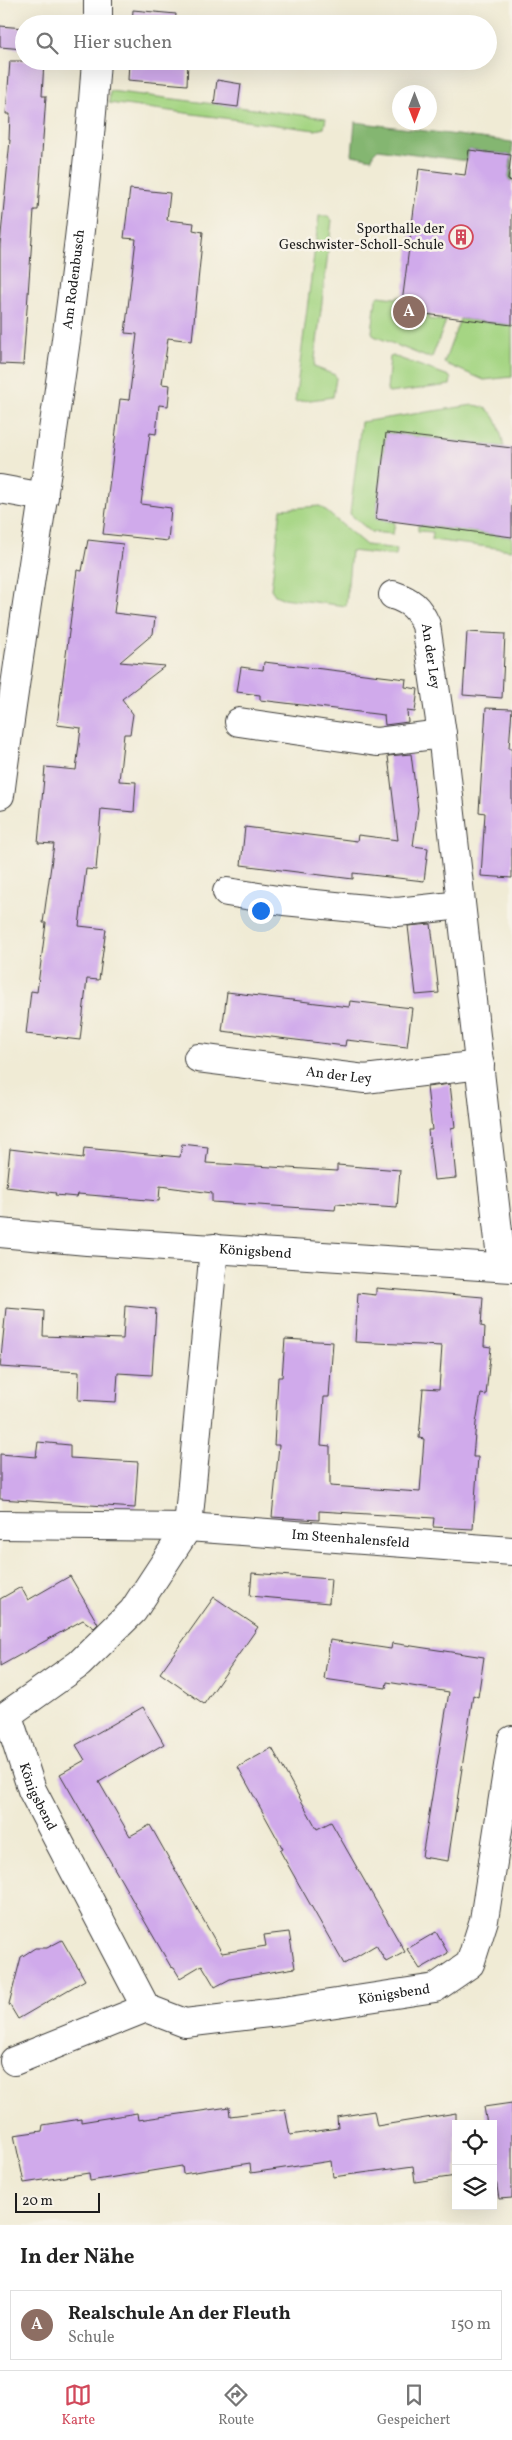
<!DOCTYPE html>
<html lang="de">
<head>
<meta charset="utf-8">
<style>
  body { margin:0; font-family:Vollkorn,serif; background:#f6f6f6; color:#222 }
  .controls { position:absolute; right:15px; bottom:15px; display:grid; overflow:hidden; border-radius:0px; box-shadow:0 5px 20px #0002 }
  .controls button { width:45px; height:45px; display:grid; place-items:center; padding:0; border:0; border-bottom:1px solid #e0e0e0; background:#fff; color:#222; font:25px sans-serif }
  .compass { position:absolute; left:392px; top:85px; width:45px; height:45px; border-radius:50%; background:#fff; box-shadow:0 5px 20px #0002; rotate:180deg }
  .scale { position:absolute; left:15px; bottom:12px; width:85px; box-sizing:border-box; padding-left:5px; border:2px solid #1c1c1c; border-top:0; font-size:14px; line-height:18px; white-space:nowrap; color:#1c1c1c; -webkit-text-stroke:4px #f7f3e8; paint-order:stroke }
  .you { position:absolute; left:260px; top:910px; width:18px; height:18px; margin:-12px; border:4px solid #fff; border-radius:50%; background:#1a73e8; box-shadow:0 0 0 8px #1a73e833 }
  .badge { display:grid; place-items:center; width:32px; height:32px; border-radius:50%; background:#d1495b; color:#fff; font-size:16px; font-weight:700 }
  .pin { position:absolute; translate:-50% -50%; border:2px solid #fff; box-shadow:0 1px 5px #0006 }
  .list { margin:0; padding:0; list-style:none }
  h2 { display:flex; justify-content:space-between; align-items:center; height:65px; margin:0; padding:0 20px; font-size:21px }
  h2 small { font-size:16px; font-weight:400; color:#767676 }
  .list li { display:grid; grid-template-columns:32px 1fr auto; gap:15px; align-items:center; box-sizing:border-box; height:70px; margin:0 10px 10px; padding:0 10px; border:1px solid #e0e0e0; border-radius:0px }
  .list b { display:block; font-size:19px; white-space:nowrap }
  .list p { margin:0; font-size:16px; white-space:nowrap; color:#767676 }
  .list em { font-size:16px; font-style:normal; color:#767676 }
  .icon { flex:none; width:28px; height:28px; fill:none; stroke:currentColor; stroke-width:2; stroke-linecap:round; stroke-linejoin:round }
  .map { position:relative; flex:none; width:512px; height:2225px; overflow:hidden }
  .search { position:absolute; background:#fff; box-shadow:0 5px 20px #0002; left:15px; right:15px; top:15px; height:55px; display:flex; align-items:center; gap:12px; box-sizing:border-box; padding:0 18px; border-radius:28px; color:#767676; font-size:19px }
  .sheet { height:145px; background:#fff }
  nav { display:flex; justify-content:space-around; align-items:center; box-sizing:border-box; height:70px; border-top:1px solid #e0e0e0; background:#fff; font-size:14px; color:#767676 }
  nav a { display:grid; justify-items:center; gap:2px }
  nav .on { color:#d1495b }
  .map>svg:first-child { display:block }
</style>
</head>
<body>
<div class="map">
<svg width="512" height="2225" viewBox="0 0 512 2225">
  <rect width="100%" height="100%" fill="#f7f3e8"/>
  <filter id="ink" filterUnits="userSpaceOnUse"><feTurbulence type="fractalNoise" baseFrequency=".02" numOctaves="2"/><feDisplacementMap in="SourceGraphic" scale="10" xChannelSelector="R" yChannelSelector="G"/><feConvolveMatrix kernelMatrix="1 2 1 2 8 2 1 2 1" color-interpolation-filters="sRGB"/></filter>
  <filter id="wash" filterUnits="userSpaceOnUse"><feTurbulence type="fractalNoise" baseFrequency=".0096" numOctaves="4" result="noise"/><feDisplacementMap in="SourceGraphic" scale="20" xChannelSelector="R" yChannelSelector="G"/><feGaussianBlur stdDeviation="1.12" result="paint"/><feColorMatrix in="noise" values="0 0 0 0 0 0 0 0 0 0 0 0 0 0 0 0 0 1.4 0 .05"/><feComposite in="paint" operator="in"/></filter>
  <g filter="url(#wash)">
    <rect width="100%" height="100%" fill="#f0ebd5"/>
    <!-- green -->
    <g fill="#a5d583" stroke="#607850">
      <path d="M110,91L326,118L324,128L315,130L109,103Z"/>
      <path d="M319,216H328L332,220L314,367L335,375L336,378L333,397L295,402Z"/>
      <path d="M379,296L395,298L403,296L402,311L429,315L428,319L446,321L432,357H426L374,336L372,332L376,299Z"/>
      <path d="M460,319L512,325V377L484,380L444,363Z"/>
      <path d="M393,356L449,376L451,379L450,385L389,393L387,390L390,357Z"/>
      <path d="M473,405C497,407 499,427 504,447L386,433L376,519L395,522L393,534L371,532L350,514L361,422Z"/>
      <path d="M320,506L366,545L397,549L396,556L351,551L346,606L282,598L275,595L271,589L281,509Z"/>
      <path d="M418,525L512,537V550L432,540L433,532L418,531Z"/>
    </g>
    <!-- forest -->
    <path fill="#84b671" stroke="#506946" d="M355,122L512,142V181L508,180L511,155L469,150L467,161L378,149L373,154L372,159L352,155Z"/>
    <g id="blocks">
      <!-- building -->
      <g fill="#d0aaeb">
        <path d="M133,10L176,14L175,24H132Z"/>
        <path d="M0,26L24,28V49L0,47Z"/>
        <path d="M10,61H44L42,96H46L38,210H34L23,365L0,364V245L10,140H9L10,114H6Z"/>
        <path d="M129,61H188L187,85L128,80Z"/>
        <path d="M217,80L241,84L238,107L214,104Z"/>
        <path d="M469,150L511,155L508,180L512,181V325L401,311L419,169L465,175Z"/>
        <path d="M130,189L170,193L167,220L194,223L193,230L203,232L192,341L168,338L162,384L170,385L168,406L159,405L156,434L150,433L141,504L171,508L168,541L103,534L120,399L129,400L137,334L125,333L136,239L124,238Z"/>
        <path d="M386,433L512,448V537L376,519Z"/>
        <path d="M88,540L123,544L114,613L155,618L153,634L120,662L165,666L122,699L133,714L130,734H124L119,781L136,782L134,812L101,809L96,870L86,869L79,926L106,929L99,980L87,979L80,1040L26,1034L31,991L37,992L46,923H43L54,844L38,843L45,767L76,770L81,728L57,725L77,570L82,571Z"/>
        <path d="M467,632L505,634L502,698L463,695Z"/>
        <path d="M264,662L406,679L405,687L418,689L415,712L407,711L408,722L385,725L384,715L260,700V695L237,692L241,667L263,670Z"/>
        <path d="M486,708L512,709L509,748H512V878L481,876L485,813L479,812Z"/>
        <path d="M411,754L418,809L413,846L428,848L424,881L353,873V879L241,865L245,827L357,841L358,835L398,840L388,756Z"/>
        <path d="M431,924L439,993L416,995L408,926Z"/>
        <path d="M227,992L349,1007L350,1001L412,1008L407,1047L346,1040L345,1046L222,1031Z"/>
        <path d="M450,1084L455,1127L451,1128L456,1178L434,1180L428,1130H432L427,1087Z"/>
        <path d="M182,1144L208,1147L206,1163L337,1171V1165L400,1170L397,1208L336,1204L335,1210L212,1202V1193L160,1186L159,1201L78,1194L77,1197L55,1195L56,1193L6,1187L10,1149L83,1158L84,1148L180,1157Z"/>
        <path d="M376,1288L483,1297L481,1326L485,1327L484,1346L491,1347L486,1395L481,1394L476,1423L473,1457H478L473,1529L433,1527L434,1518L319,1511V1520L272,1517L279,1445H274L278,1377H282L285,1339L333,1342L329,1397H324L321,1445L330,1446V1486L420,1492L424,1439L419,1438L423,1388L439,1389L442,1346L355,1342L358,1293L376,1295Z"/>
        <path d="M125,1306L156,1309L152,1375L118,1373L116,1402L78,1400L79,1372L0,1367L6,1308L44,1311L43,1336L123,1339Z"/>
        <path d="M38,1442L70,1445V1458L138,1462L135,1508L0,1499V1454L36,1457Z"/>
        <path d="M252,1573L331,1579L329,1603L250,1596Z"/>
        <path d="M70,1576L98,1624L94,1628L83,1620L0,1666V1599L21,1587L28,1600Z"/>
        <path d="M214,1597L258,1627L204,1704L160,1673Z"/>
        <path d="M330,1640L391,1649L392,1643L484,1657L478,1697L473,1695L448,1861L422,1857L449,1692L387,1682L386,1688L324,1679Z"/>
        <path d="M143,1707L164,1744L99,1782L130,1836L150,1825L222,1953L266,1946L264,1935L289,1932L295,1968L230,1979L215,1987L202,1965L180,1978L174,1968L171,1967L60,1774L85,1760L76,1745Z"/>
        <path d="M272,1748L317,1829L331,1822L405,1952L386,1962L376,1945L344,1964L280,1851L283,1849L238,1767Z"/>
        <path d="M436,1932L448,1953L420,1969L407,1949Z"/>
        <path d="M62,1940L85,1980L18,2019L9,2004L21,1957L35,1948H47Z"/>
        <path d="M512,2103V2198L499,2199L493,2161V2124H487L484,2107Z"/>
        <path d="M229,2107L230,2116L285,2109L290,2135L338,2128L337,2117L374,2111L377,2126L456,2113V2176L415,2182L413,2166L333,2177L331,2161L251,2173L250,2163L183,2174L182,2166L90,2181L89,2173L24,2183L14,2135L42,2131L43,2125L81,2119V2122L137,2113L138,2120Z"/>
      </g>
    </g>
  </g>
  <g filter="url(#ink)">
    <use href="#blocks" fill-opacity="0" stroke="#3c3b38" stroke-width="1"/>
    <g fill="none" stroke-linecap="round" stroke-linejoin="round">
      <!-- minor casing -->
      <g stroke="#3c3b38" stroke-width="30">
        <g id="minor">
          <path d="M98,24V0"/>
          <path d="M0,489L44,497"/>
          <path id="s1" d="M393,595C411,601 418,607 426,625L442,734L502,1267"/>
          <path d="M239,722L377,742L442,734"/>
          <path id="s2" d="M0,795C31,551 79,308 96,61"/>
          <path d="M227,892L284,901L397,912L461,905"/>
          <path id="s3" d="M198,1058L365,1079L480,1065"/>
          <path id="s4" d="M0,1233L87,1241L512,1268"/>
          <path id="s5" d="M0,1525L188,1527L512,1551"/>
          <path id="s6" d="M8,1716L32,1790L146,2008"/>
          <path d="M0,1720L79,1664L133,1611L188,1527L214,1248"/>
          <path id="s7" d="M14,2061L146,2008L185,2023L277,2012L435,1988L470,1964L484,1920L512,1740"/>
        </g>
      </g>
      <!-- minor -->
      <use href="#minor" stroke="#fff" stroke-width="28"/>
    </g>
  </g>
  <!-- icons -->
  <defs>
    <g id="building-ring" transform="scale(1.25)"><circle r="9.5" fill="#f7f3e8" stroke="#d1495b" stroke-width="1.5"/><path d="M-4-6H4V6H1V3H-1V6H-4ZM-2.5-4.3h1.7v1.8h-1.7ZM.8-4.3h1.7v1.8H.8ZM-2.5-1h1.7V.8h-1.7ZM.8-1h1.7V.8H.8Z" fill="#d1495b"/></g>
  </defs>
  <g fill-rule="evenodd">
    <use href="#building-ring" x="461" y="237"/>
  </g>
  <g text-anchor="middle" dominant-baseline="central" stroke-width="5" stroke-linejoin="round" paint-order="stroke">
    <!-- poi labels -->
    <g font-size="14" fill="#1c1c1c" stroke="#f7f3e8" text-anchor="end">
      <text x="444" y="229">Sporthalle der<tspan x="444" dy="16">Geschwister-Scholl-Schule</tspan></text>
    </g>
    <!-- street labels -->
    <g font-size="14" fill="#1c1c1c" stroke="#f7f3e8">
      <text stroke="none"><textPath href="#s2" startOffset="521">Am Rodenbusch</textPath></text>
      <text stroke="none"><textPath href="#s1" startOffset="78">An der Ley</textPath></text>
      <text stroke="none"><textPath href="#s3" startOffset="142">An der Ley</textPath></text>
      <text stroke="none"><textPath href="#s4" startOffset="256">Königsbend</textPath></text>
      <text stroke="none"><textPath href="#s5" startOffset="351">Im Steenhalensfeld</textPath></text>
      <text stroke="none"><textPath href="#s6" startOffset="86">Königsbend</textPath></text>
      <text stroke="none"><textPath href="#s7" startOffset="395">Königsbend</textPath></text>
    </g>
  </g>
</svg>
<div class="controls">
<button><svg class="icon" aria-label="locate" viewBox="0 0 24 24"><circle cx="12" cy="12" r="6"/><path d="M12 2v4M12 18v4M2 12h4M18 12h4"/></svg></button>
<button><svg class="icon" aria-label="layers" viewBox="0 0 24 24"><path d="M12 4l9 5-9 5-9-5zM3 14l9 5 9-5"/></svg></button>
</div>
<svg class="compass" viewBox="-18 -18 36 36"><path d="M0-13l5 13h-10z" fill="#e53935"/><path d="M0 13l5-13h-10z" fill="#767676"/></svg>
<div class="scale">20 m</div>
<div class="you"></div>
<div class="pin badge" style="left:409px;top:312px;background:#8d6e63">A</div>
<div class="search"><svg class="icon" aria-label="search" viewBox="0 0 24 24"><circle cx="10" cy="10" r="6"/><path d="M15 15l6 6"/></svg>Hier suchen</div>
</div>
<section class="sheet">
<h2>In der Nähe<small></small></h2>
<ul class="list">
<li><span class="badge" style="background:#8d6e63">A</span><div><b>Realschule An der Fleuth</b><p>Schule</p></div><em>150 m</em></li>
</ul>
</section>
<nav>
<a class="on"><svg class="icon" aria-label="map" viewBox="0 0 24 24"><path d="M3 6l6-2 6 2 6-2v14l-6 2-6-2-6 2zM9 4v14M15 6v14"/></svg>Karte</a>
<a><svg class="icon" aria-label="directions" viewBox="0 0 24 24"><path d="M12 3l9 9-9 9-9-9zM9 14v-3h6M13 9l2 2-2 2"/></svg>Route</a>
<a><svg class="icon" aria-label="saved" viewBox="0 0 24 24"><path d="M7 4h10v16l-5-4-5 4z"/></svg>Gespeichert</a>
</nav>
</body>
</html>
